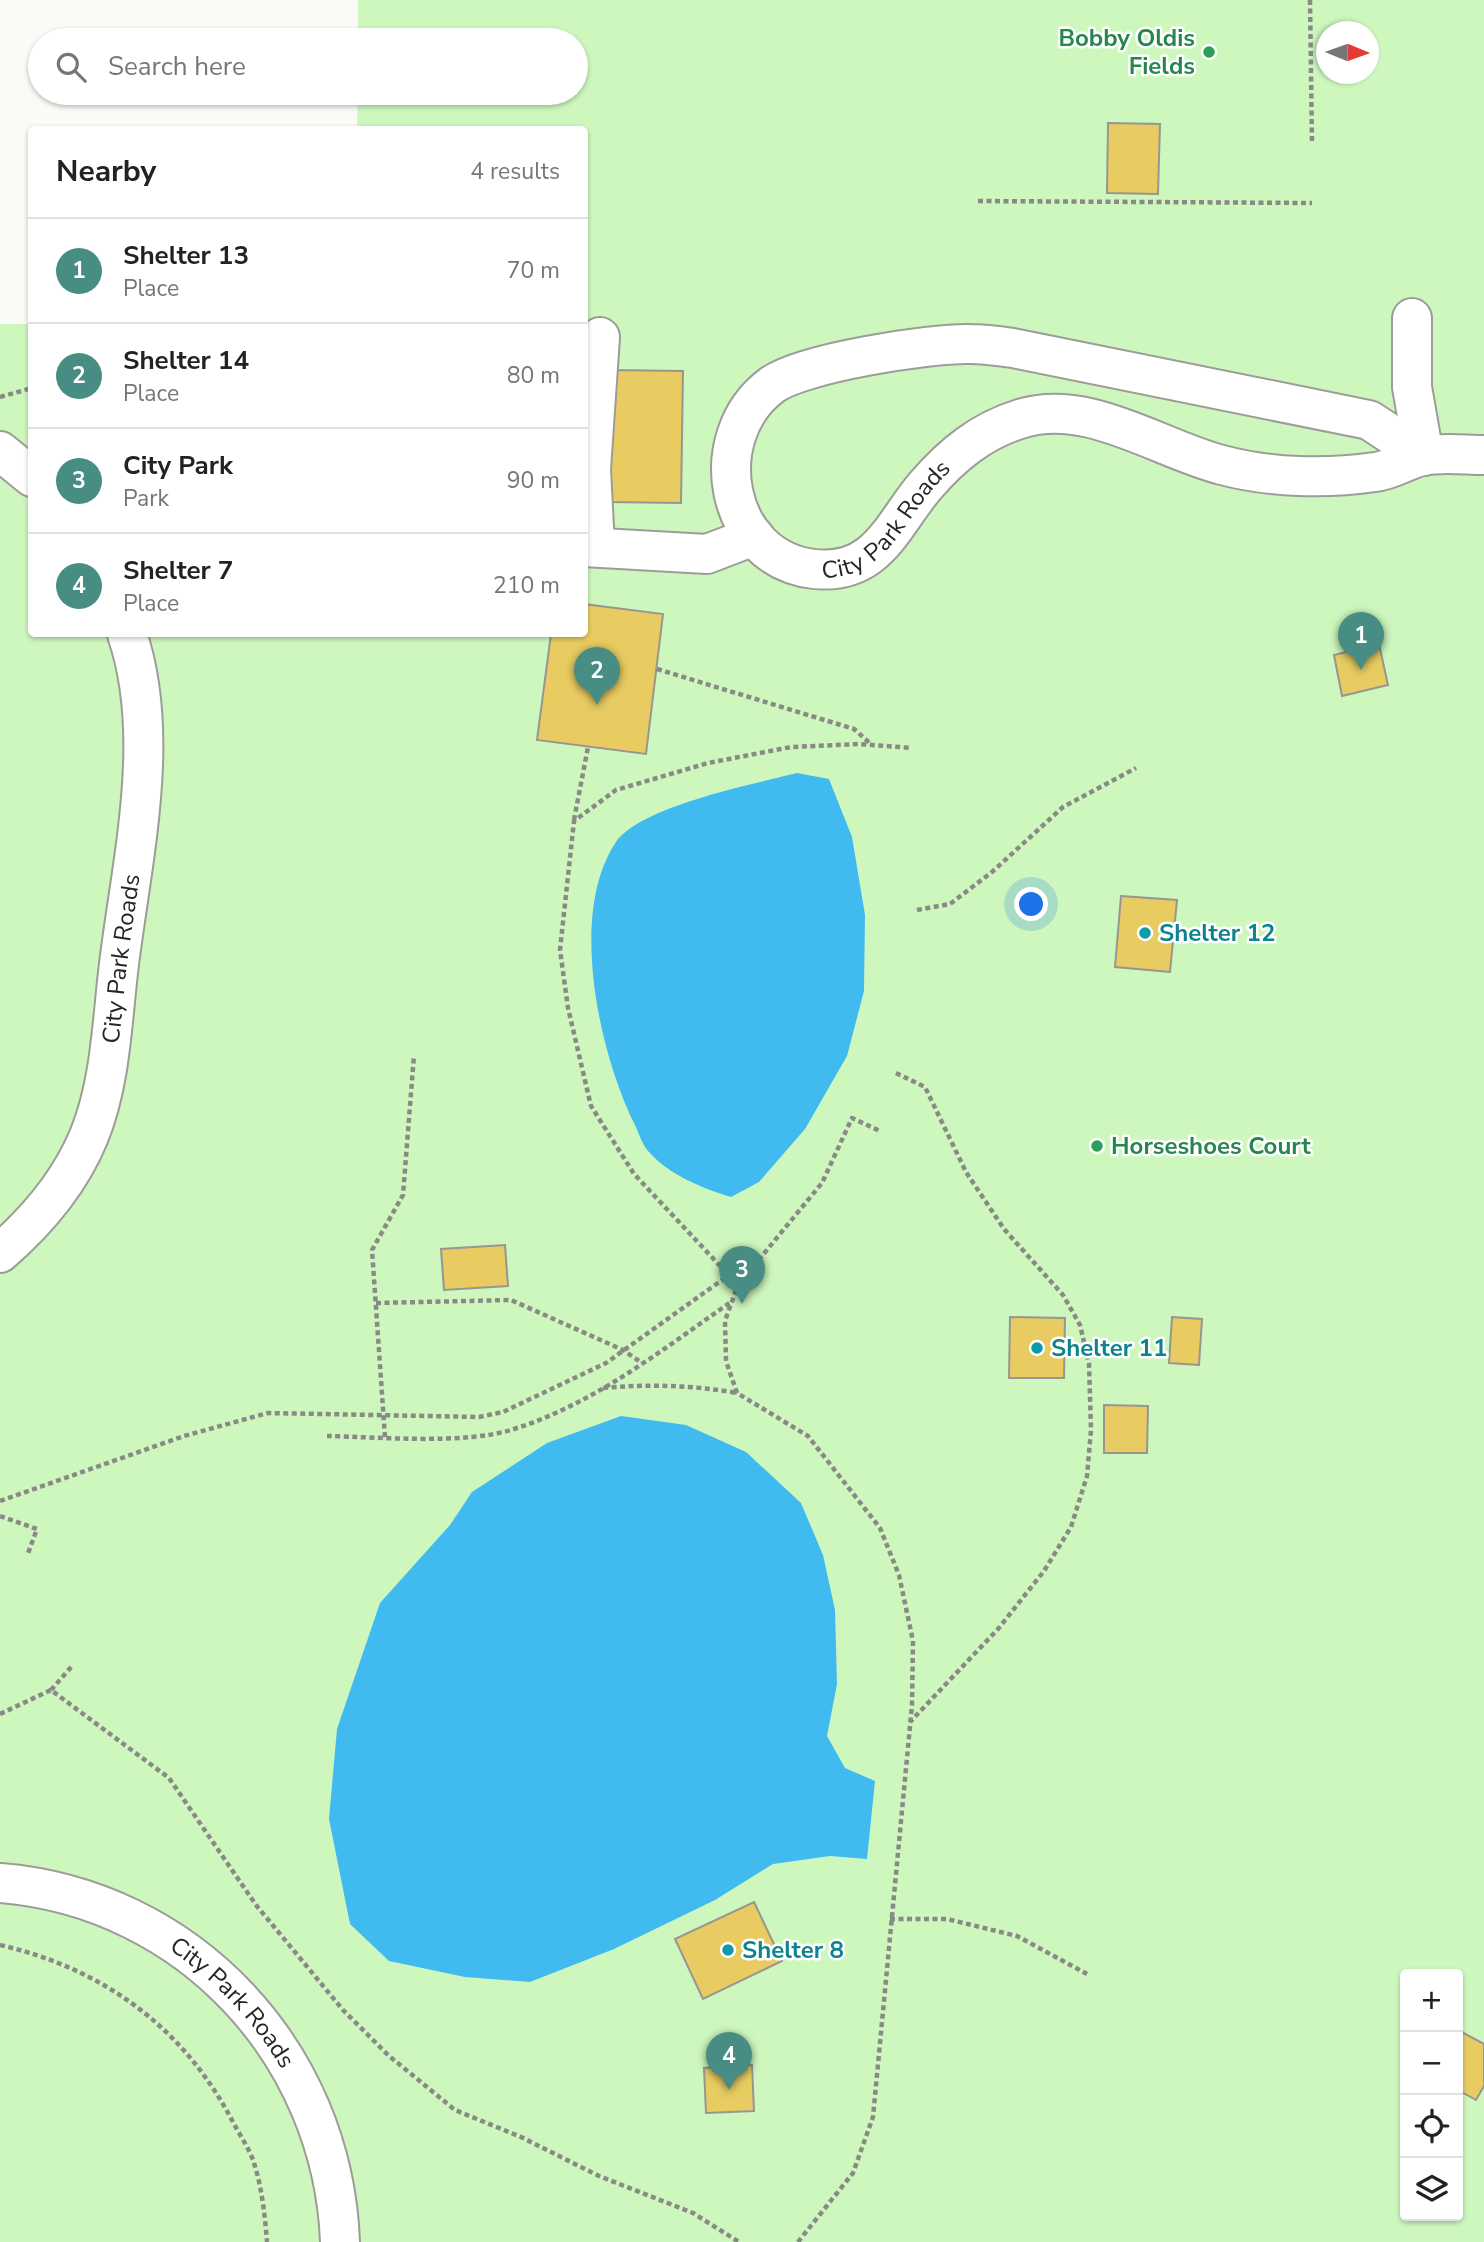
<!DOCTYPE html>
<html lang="en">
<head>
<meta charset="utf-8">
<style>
  body { margin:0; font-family:"Nunito Sans",sans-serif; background:#f2f2f2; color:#222 }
  .controls { position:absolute; right:21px; bottom:21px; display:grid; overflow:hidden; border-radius:7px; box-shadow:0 2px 5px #0004 }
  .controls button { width:63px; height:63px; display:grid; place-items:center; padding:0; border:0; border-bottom:2px solid #e0e0e0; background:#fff; color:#222; font:35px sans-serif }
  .compass { position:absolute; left:1316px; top:21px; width:63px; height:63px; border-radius:50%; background:#fff; box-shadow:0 2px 5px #0004; rotate:91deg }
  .you { position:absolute; left:1032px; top:905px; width:24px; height:24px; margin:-18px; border:5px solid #fff; border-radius:50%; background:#1a73e8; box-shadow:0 0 0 10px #1a73e833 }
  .badge { display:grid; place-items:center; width:46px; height:46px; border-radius:50%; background:#488d83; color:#fff; font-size:23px; font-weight:700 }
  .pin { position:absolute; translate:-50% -58px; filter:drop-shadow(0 2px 4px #0008) }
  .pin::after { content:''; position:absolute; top:37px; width:24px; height:21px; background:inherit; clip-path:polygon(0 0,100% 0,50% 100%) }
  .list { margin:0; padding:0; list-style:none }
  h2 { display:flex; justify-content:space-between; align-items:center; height:91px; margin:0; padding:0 28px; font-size:30px }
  h2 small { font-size:23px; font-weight:400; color:#767676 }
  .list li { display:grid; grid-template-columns:46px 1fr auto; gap:21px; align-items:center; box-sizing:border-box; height:105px; padding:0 28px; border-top:2px solid #e0e0e0 }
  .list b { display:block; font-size:26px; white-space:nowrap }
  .list p { margin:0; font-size:23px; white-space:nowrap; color:#767676 }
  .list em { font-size:23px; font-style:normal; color:#767676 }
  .icon { flex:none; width:38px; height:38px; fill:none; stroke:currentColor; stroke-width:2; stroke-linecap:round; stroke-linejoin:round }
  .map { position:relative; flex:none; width:1484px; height:2242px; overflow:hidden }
  .search { position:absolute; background:#fff; box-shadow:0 2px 5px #0004; left:28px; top:28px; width:560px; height:77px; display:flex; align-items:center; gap:18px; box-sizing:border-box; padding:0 24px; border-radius:38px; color:#767676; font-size:26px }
  .panel { position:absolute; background:#fff; box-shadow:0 2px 5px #0004; left:28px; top:126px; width:560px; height:511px; border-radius:7px }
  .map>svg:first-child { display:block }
</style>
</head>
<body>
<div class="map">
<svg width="1484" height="2242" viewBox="0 0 1484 2242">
  <rect width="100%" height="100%" fill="#fbfaf6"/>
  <!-- green -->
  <path fill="#cef7be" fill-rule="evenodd" d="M358,0H1484V2242H0V324H31L32,634H584V130L357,129L358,93H576V40H358ZM1326,32H1368V74H1326ZM1405,1974H1458V2216H1405Z"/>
  <!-- water -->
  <g fill="#40baef">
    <path d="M797,773L829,779L852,837L865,915L864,991L847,1056L805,1129L759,1182L731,1197C702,1188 669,1175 648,1151C642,1144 638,1131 634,1123C599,1052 568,913 616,842C641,806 754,784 797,773Z"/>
    <path d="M621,1416L686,1425L746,1452L801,1503L823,1555L835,1610L837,1684L827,1736L845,1768L875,1781L867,1859L830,1856L773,1864L715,1900L614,1949L530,1982L465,1977L389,1961L350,1924L329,1819L337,1729L380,1603L450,1525L472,1492L547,1443Z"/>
  </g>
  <!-- building -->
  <g fill="#e8cc61" stroke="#979692" stroke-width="2">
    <path d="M1108,123L1160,124L1158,194L1107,193Z"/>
    <path d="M610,370L683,371L681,503L607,502Z"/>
    <path d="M584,604L663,614L646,754L537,740L551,634H584Z"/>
    <path d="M1379,644L1388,685L1342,696L1334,655Z"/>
    <path d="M1121,896L1177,900L1170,972L1115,967Z"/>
    <path d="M505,1245L508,1286L444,1290L441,1249Z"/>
    <path d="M1010,1317L1065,1318L1064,1378H1009Z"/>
    <path d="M1172,1317L1202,1319L1199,1365L1169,1363Z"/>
    <path d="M1104,1405L1148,1406L1147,1453H1104Z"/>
    <path d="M754,1902L782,1961L703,1999L675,1939Z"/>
    <path d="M1458,2030L1484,2044V2086L1476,2100L1458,2090Z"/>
    <path d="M752,2065L754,2111L706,2113L704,2068Z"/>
  </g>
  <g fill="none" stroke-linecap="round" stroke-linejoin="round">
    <!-- minor casing -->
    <g stroke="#9d9c98" stroke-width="42">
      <g id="minor">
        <path d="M1412,318V387L1424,456"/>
        <path d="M0,451L32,477"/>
        <path id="s1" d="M1424,456L1369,420L1013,348C999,346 984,344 970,344C930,343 802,363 772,385C703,436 724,559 814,569C878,576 893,523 926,485C952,455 981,431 1020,419C1087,397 1159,449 1222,465C1270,478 1327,479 1375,472C1392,470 1406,460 1422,456C1441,452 1465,455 1484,455"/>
        <path d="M584,547L707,554L754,536"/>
        <path d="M595,547L591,469L600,337"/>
        <path id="s2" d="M0,1253C37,1221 70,1182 89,1136C111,1082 112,1021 119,964C132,859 162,736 127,634"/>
        <path id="s3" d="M0,1883C188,1898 333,2053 340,2242"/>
      </g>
    </g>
    <!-- path -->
    <g stroke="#898986" stroke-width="4.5" stroke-dasharray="5 3.5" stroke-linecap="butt">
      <path d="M1310,0L1312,144"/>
      <path d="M978,201L1312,203"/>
      <path d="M0,397L32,388"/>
      <path d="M657,669L854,729L872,745"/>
      <path d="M574,820L588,747"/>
      <path d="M917,910L950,904L992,872L1063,807L1136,768"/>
      <path d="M896,1073L925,1087L966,1172L1004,1229L1063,1295L1080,1325L1089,1363L1091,1430L1087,1476L1071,1527L1044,1571L998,1629L910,1722"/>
      <path d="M738,1285L634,1174L591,1106L568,1008L560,950L574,821L616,790L708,763L791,747L859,744L912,748"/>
      <path d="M376,1303L511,1300L623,1350L642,1363"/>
      <path d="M603,1388C649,1384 691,1385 737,1393"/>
      <path d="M327,1436C379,1437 466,1445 514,1429C594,1404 663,1349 731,1302"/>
      <path d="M385,1437L372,1250L403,1195L414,1055"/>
      <path d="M0,1501L184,1436L268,1413L479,1417L503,1412L606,1363L729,1275"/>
      <path d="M0,1516L37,1529L27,1556"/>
      <path d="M51,1690L73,1665"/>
      <path d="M0,1714L51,1690L169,1778L256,1905L343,2010L388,2055L455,2110L521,2137L599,2176L693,2213L739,2242"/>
      <path d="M890,1919H947L1017,1936L1087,1974"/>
      <path d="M0,1945C105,1969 185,2029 234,2124C241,2137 250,2150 254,2163C262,2188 265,2216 267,2242"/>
      <path d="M798,2242L853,2173L873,2117L912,1705L913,1641L899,1575L880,1528L808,1436L737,1393L726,1361L725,1321L738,1285L822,1183L852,1118L880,1131"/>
    </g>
    <!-- minor -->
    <use href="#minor" stroke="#fff" stroke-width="38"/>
  </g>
  <!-- markers -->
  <g fill="#2e9e5b" stroke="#fff" stroke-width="2.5">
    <circle cx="1209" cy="52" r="7"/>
    <circle cx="1097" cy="1146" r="7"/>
  </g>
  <g fill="#0f9aa8" stroke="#fff" stroke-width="2.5">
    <circle cx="1145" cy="933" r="7"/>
    <circle cx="1037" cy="1348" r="7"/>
    <circle cx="728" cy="1950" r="7"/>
  </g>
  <g text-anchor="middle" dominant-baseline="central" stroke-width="5" stroke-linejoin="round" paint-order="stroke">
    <!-- leisure labels -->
    <g font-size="24" font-weight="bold" fill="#27864d" stroke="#fff" text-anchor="end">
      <text x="1195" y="38">Bobby Oldis<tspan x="1195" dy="28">Fields</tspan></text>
      <text x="1111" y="1146" text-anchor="start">Horseshoes Court</text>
    </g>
    <!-- street labels -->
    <g font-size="24" fill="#252523" stroke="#fff">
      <text stroke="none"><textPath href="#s1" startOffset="1008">City Park Roads</textPath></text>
      <text stroke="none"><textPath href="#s2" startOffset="329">City Park Roads</textPath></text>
      <text stroke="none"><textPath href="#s3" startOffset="270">City Park Roads</textPath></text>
    </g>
    <!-- culture labels -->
    <g font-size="24" font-weight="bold" fill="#0d838f" stroke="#fff" text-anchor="start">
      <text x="1159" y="933">Shelter 12</text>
      <text x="1051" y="1348">Shelter 11</text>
      <text x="742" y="1950">Shelter 8</text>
    </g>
  </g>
</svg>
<div class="controls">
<button>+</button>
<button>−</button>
<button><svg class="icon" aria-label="locate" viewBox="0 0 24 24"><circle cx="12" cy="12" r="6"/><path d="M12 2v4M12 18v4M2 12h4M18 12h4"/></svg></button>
<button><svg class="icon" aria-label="layers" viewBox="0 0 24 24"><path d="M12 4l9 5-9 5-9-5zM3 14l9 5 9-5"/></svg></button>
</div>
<svg class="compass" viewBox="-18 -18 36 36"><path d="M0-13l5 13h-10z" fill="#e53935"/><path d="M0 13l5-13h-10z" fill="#767676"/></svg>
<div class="you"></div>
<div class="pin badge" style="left:1361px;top:670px">1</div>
<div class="pin badge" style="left:597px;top:705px">2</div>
<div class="pin badge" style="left:742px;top:1304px">3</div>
<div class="pin badge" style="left:729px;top:2090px">4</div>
<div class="search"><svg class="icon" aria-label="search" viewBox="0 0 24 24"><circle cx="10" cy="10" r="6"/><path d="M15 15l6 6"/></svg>Search here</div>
<section class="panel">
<h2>Nearby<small>4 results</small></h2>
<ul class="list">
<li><span class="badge">1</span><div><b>Shelter 13</b><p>Place</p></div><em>70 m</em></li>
<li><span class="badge">2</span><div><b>Shelter 14</b><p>Place</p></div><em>80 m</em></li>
<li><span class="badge">3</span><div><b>City Park</b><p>Park</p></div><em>90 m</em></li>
<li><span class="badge">4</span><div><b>Shelter 7</b><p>Place</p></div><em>210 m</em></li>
</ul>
</section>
</div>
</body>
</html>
